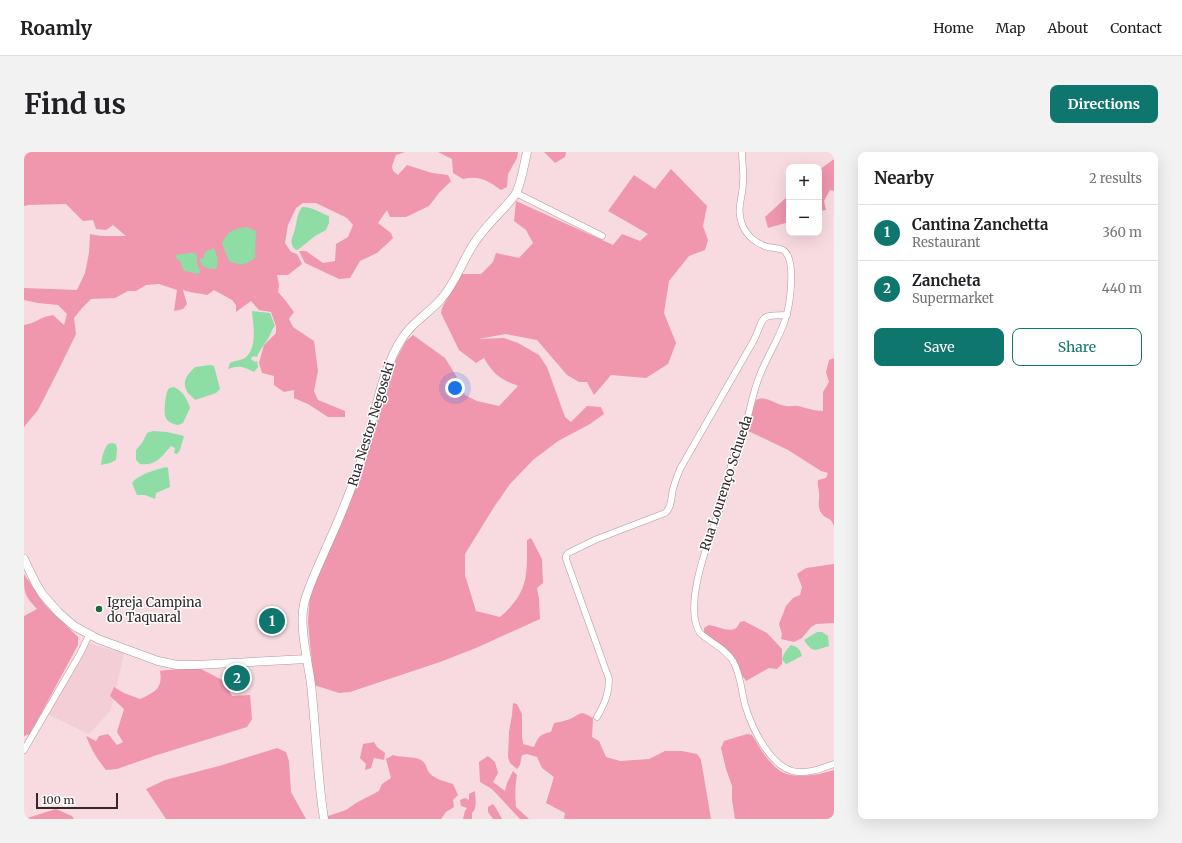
<!DOCTYPE html>
<html lang="en">
<head>
<meta charset="utf-8">
<style>
  body { margin:0; font-family:Merriweather,serif; background:#f2f2f2; color:#202124 }
  .controls { position:absolute; right:12px; top:12px; display:grid; overflow:hidden; border-radius:8px; box-shadow:0 4px 16px #0002 }
  .controls button { width:36px; height:36px; display:grid; place-items:center; padding:0; border:0; border-bottom:1px solid #e0e0e0; background:#fff; color:#202124; font:20px sans-serif }
  .scale { position:absolute; left:12px; bottom:10px; width:82px; box-sizing:border-box; padding-left:4px; border:2px solid #33282b; border-top:0; font-size:11px; line-height:14px; white-space:nowrap; color:#33282b; -webkit-text-stroke:3px #fff; paint-order:stroke }
  .you { position:absolute; left:431px; top:236px; width:14px; height:14px; margin:-10px; border:3px solid #fff; border-radius:50%; background:#1a73e8; box-shadow:0 0 0 6px #1a73e833 }
  .badge { display:grid; place-items:center; width:26px; height:26px; border-radius:50%; background:#0f766e; color:#fff; font-size:13px; font-weight:700 }
  .pin { position:absolute; translate:-50% -50%; border:2px solid #fff; box-shadow:0 1px 4px #0006 }
  .list { margin:0; padding:0; list-style:none }
  h2 { display:flex; justify-content:space-between; align-items:center; height:52px; margin:0; padding:0 16px; font-size:17px }
  h2 small { font-size:13px; font-weight:400; color:#757577 }
  .list li { display:grid; grid-template-columns:26px 1fr auto; gap:12px; align-items:center; box-sizing:border-box; height:56px; padding:0 16px; border-top:1px solid #e0e0e0 }
  .list b { display:block; font-size:15px; white-space:nowrap }
  .list p { margin:0; font-size:13px; white-space:nowrap; color:#757577 }
  .list em { font-size:13px; font-style:normal; color:#757577 }
  .actions { display:flex; gap:8px; padding:12px 16px }
  .actions a { flex:1; padding:9px 0; border:1px solid #0f766e; border-radius:8px; text-align:center; font-size:14px; color:#0f766e }
  .actions .main { background:#0f766e; color:#fff }
  .map { position:relative; flex:none; width:810px; height:667px; overflow:hidden; border-radius:8px }
  header { display:flex; align-items:center; gap:24px; box-sizing:border-box; height:56px; padding:0 20px; background:#fff; border-bottom:1px solid #e0e0e0 }
  header strong { font-size:19px }
  nav { display:flex; gap:22px; margin-inline-start:auto; font-size:14px }
  .intro { display:flex; align-items:center; justify-content:space-between; box-sizing:border-box; height:96px; padding:0 24px }
  h1 { margin:0; font-size:28px }
  .button { padding:10px 18px; border-radius:8px; background:#0f766e; color:#fff; font-size:14px; font-weight:700 }
  main { display:flex; gap:24px; padding:0 24px }
  aside { flex:1; background:#fff; border-radius:8px; box-shadow:0 4px 16px #0002 }
  .map>svg:first-child { display:block }
</style>
</head>
<body>
<header>
<strong>Roamly</strong>
<nav><a>Home</a><a>Map</a><a>About</a><a>Contact</a></nav>
</header>
<div class="intro"><h1>Find us</h1><a class="button">Directions</a></div>
<main>
<div class="map">
<svg width="810" height="667" viewBox="0 0 810 667">
  <rect width="100%" height="100%" fill="#f7dbe1"/>
  <!-- built -->
  <path fill="#f3ced6" d="M63,491L100,501L87,558L65,582L23,562Z"/>
  <!-- forest -->
  <g fill="#f096ad">
    <path d="M0,0H381L372,3L368,14L369,19L374,23L383,13L408,21L424,23L427,29L415,41L405,54L382,65H366L363,58L354,71L367,81L369,86L353,101L336,109L326,126L315,127L281,111L275,99H282L299,111L311,109L312,92L324,85L329,73L323,66L292,51H279L272,56L264,73L261,91L267,100L273,102L278,112L264,123H253L255,133L254,140L261,148L270,160L265,167L269,175L290,189L294,219L290,239L294,248L321,259V265H304L284,252L270,246V238L260,240L250,233V224L238,221L235,211L240,193L252,181V174L247,160L235,158L227,149L212,160V153L208,148L190,138L183,143C175,141 167,141 159,138L163,152L159,157L150,159L153,138L135,132L122,133L112,139H104L91,146L67,147L58,156L50,166L52,182L35,217L14,258L0,275V173C10,172 18,164 29,163L40,173L43,162L34,153L14,151L0,148V136L53,138L61,121L65,101L66,82L77,84H102L89,73L82,78L72,77L69,68L59,69L42,52L4,53L0,54Z"/>
    <path d="M414,0H494L493,6L484,22L483,35L477,38C464,29 456,23 439,27L429,21L428,7Z"/>
    <path d="M520,0H542L541,5L531,11Z"/>
    <path d="M810,7V39L806,38L800,49L802,58L795,59V18Z"/>
    <path d="M647,17L683,54L679,74L684,88L681,98L665,104L645,129L640,161L652,191L644,212L622,226L587,223L570,243L563,230H555L543,223L513,188L482,182L454,187L480,186L494,191L515,203L523,215L541,265L547,270L563,254L577,255L580,262L566,272L534,289L509,308L486,332L470,355L441,402V423L452,459L476,465C505,440 503,424 503,388L507,386L518,407L519,431L513,436L515,447L516,467L452,496L416,510L326,540L315,541L290,533L284,470L286,441L339,318L370,211L382,189L389,183L421,206L431,222L441,243L453,249L475,254L494,234C476,227 470,223 460,206L452,211L435,198L417,161L418,156L436,122H457L469,110L472,101L495,106L509,91L502,78L490,69L492,49L589,93L598,82L616,89L624,82L584,59L610,23L631,37Z"/>
    <path d="M765,43V70L744,76L741,65Z"/>
    <path d="M810,206V374C806,364 805,369 799,363C792,356 796,349 795,341C795,337 793,333 794,328L802,326L804,321L797,319L764,298L722,278L732,248C743,243 751,253 762,254C766,255 770,253 774,254C783,256 790,259 799,259V240L805,230L802,220L805,208Z"/>
    <path d="M810,412V471L792,472L787,475L778,486L770,490L757,487L758,482L755,472L762,454L769,446L776,443L778,435L773,422L782,416Z"/>
    <path d="M0,422L21,453L54,485V493L6,582L0,584V464L13,457C0,443 0,441 0,422Z"/>
    <path d="M720,469L743,481L758,497V512L753,517L745,516L722,529C712,513 694,492 680,480V476L685,473C693,474 706,481 712,476C714,474 715,472 716,470Z"/>
    <path d="M165,517H177L200,529L208,544L226,543L228,567L223,575L130,604L93,617L82,618C73,607 67,597 62,584L72,589L75,584L84,582L93,593L99,590L93,580L100,557L86,544L90,535L100,541L116,547C131,540 139,537 136,519L142,518Z"/>
    <path d="M489,551L493,552L498,562V583L499,592L510,595C514,585 516,582 527,580L530,571C535,570 541,569 546,567C558,561 556,558 569,566L568,585L575,589L582,605L596,609L625,607L641,599H658L673,602L677,608L687,667H540L541,661L522,651L530,625L518,616L513,605L503,602L498,603L496,613L493,617L486,611L484,605L485,580L488,563Z"/>
    <path d="M723,582L728,583C736,596 743,609 755,618C767,628 796,623 810,618V667H711L708,647V634L702,617L697,596L700,589Z"/>
    <path d="M350,590L353,595L361,601L360,608L350,606L347,616L341,618L342,612L336,606L339,592Z"/>
    <path d="M253,596L262,600L265,609L267,640L282,667H142L122,637L141,628L195,614Z"/>
    <path d="M369,603C377,606 391,604 397,608C402,611 402,615 404,619C409,627 420,629 429,632L434,643L429,648L430,655L422,660L417,667H304V664L322,658L332,651L355,639L358,632L367,626L362,607Z"/>
    <path d="M464,604L471,610L474,621L469,630L481,639L483,631L489,619L493,623C491,634 491,644 492,655L505,667H496L468,637L456,630L455,610Z"/>
    <path d="M451,639C451,647 454,655 448,661V667H439L441,659L443,656L437,654L436,648L441,646L445,648V642Z"/>
    <path d="M469,652L472,656L478,667H469L464,660V655Z"/>
    <path d="M32,657L48,664L50,667H0Z"/>
  </g>
  <!-- water -->
  <g fill="#8edda5">
    <path d="M278,55C287,54 297,61 305,64V71L302,78L291,84L275,97L272,98C264,91 269,85 271,77C273,69 273,62 278,55Z"/>
    <path d="M222,75L232,79L231,106C219,114 218,114 205,109L198,91C205,78 208,78 222,75Z"/>
    <path d="M190,96C193,103 195,109 192,117C185,117 176,116 176,107L180,105L181,100Z"/>
    <path d="M165,101H170L173,103V112L176,119L175,122L160,119L156,109L152,106V103C157,101 160,103 165,101Z"/>
    <path d="M228,159L246,161L251,174C248,177 248,179 246,183C242,191 236,197 233,205L230,204L228,205L227,207L231,210L233,209L234,215L230,220C219,215 216,213 204,217L206,211C210,209 218,208 221,206C234,196 229,172 228,159Z"/>
    <path d="M186,213L190,214L196,237L192,241L171,248C169,245 166,243 164,241C157,230 163,223 171,215Z"/>
    <path d="M150,235C160,240 163,247 166,256L159,271L154,273C140,270 140,264 141,251C142,245 142,241 145,236Z"/>
    <path d="M129,279L143,280L160,284L156,298L153,302L150,301L151,296L147,294C137,305 133,314 116,312L112,308V298L118,291L123,281Z"/>
    <path d="M88,291L92,292L93,297L92,308L86,311L77,313C78,305 79,299 84,292Z"/>
    <path d="M142,315L144,316L146,335L132,341L131,347L121,343H113L108,331C115,322 131,318 142,315Z"/>
    <path d="M793,480H798L804,484L805,494C791,498 789,502 780,488Z"/>
    <path d="M767,493C774,495 776,497 778,504C772,506 766,511 762,512L758,508C759,502 763,497 767,493Z"/>
  </g>
  <g fill="none" stroke-linecap="round" stroke-linejoin="round">
    <!-- minor casing -->
    <g stroke="#b2979d" stroke-width="7">
      <g id="minor">
        <path d="M718,0C718,10 720,20 719,30C719,45 712,57 718,72C722,83 732,92 744,95C749,96 754,96 759,98C773,106 766,154 761,168C755,187 743,204 736,223C728,241 726,262 719,281C716,290 711,300 708,309C705,319 705,329 702,339C692,371 656,451 676,481C687,491 701,496 709,509C717,523 717,538 721,553C728,576 747,618 774,620C787,621 798,616 810,612"/>
        <path d="M492,41L578,84"/>
        <path d="M573,565C580,553 585,542 585,527L542,407V404L544,401L573,387L641,361C648,356 647,345 649,337C651,330 653,324 656,317L730,188C741,164 735,163 763,163"/>
        <path d="M0,598L56,502L65,483"/>
      </g>
    </g>
    <!-- tertiary casing -->
    <g stroke="#b2979d" stroke-width="9">
      <g id="tertiary">
        <path d="M0,407L12,432L19,443L35,461L50,474L74,487L134,509L153,513H172L283,507"/>
        <path d="M300,667C293,622 292,577 287,532C284,509 275,475 280,452C285,432 295,413 303,394C316,366 327,338 337,309C351,269 355,221 379,185C389,169 406,161 418,146C431,131 438,110 449,93C457,80 469,68 480,56C484,51 490,46 493,39C498,27 500,13 503,0"/>
      </g>
    </g>
    <!-- minor -->
    <use href="#minor" stroke="#fff" stroke-width="6"/>
    <!-- tertiary -->
    <use href="#tertiary" stroke="#fff" stroke-width="8"/>
  </g>
  <!-- markers -->
  <circle fill="#196a3a" stroke="#fff" stroke-width="1.5" cx="75" cy="457" r="4"/>
  <g text-anchor="middle" dominant-baseline="central" stroke-width="3" stroke-linejoin="round" paint-order="stroke">
    <!-- street labels -->
    <g font-size="13" fill="#33282b" stroke="#fff">
      <text transform="translate(347 272) rotate(-73)">Rua Nestor Negoseki</text>
      <text transform="translate(702 331) rotate(-72)">Rua Lourenço Schueda</text>
    </g>
    <!-- poi labels -->
    <g font-size="13" fill="#33282b" stroke="#fff" text-anchor="start">
      <text x="83" y="450">Igreja Campina<tspan x="83" dy="15">do Taquaral</tspan></text>
    </g>
  </g>
</svg>
<div class="controls">
<button>+</button>
<button>−</button>
</div>
<div class="scale">100 m</div>
<div class="you"></div>
<div class="pin badge" style="left:248px;top:469px">1</div>
<div class="pin badge" style="left:213px;top:526px">2</div>
</div>
<aside>
<h2>Nearby<small>2 results</small></h2>
<ul class="list">
<li><span class="badge">1</span><div><b>Cantina Zanchetta</b><p>Restaurant</p></div><em>360 m</em></li>
<li><span class="badge">2</span><div><b>Zancheta</b><p>Supermarket</p></div><em>440 m</em></li>
</ul>
<div class="actions"><a class="main">Save</a><a>Share</a></div>
</aside>
</main>
</body>
</html>
